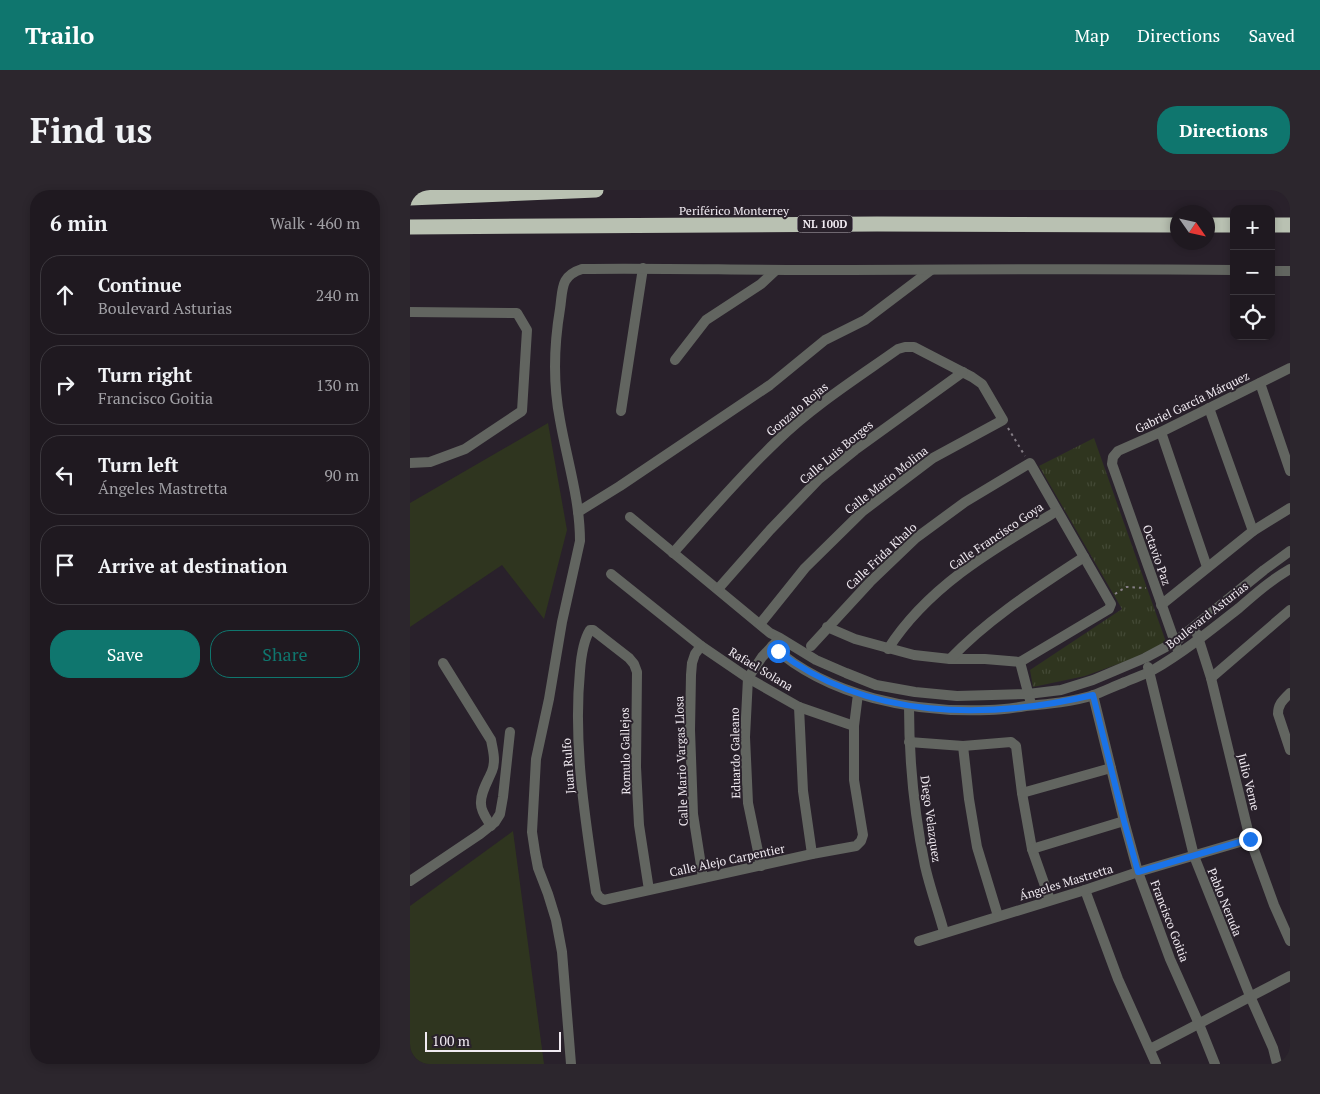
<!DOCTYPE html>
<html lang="en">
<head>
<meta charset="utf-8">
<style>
  body { margin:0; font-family:"PT Serif",serif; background:#2c262d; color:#f1f3f6 }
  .controls { position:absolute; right:15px; top:15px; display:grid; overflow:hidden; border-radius:10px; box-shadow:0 2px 8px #0003 }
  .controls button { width:45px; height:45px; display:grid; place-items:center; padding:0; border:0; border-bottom:1px solid #3c383e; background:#1f1920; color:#f1f3f6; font:25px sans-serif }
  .compass { position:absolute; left:760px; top:15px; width:45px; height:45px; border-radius:50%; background:#1f1920; box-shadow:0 2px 8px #0003; rotate:124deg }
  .scale { position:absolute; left:15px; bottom:12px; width:136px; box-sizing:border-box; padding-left:5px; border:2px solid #f0eaf1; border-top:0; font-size:14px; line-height:18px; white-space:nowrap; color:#f0eaf1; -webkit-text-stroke:4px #29212b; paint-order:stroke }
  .stop { position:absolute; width:15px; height:15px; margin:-11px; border:4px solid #1a73e8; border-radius:50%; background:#fff }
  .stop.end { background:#1a73e8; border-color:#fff; box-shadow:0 1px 5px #0008 }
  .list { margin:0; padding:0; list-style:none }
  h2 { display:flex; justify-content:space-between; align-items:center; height:65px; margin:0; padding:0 20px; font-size:21px }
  h2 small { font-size:16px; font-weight:400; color:#a1a0a5 }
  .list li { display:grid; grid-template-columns:32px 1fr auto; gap:15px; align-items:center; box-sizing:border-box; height:80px; margin:0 10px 10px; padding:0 10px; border:1px solid #3c383e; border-radius:20px }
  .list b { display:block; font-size:19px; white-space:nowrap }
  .list p { margin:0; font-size:16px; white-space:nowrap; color:#a1a0a5 }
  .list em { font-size:16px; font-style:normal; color:#a1a0a5 }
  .actions { display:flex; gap:10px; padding:15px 20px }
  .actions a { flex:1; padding:11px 0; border:1px solid #0f766e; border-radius:20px; text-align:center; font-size:18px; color:#0f766e }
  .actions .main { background:#0f766e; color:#fff }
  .icon { flex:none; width:28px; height:28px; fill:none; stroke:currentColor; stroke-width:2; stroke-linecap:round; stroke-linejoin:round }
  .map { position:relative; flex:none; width:880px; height:874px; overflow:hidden; border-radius:20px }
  header { display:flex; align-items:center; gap:30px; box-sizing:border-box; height:70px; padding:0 25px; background:#0f766e; color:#fff }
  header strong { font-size:24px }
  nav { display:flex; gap:28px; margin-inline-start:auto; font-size:18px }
  .intro { display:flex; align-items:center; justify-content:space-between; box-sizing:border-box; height:120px; padding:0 30px }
  h1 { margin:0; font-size:35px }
  .button { padding:12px 22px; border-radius:20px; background:#0f766e; color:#fff; font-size:18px; font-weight:700 }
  main { display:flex; gap:30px; padding:0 30px }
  aside { flex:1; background:#1f1920; border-radius:20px; box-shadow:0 2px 8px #0003 }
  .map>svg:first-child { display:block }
</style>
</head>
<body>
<header>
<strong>Trailo</strong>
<nav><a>Map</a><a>Directions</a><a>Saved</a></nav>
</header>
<div class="intro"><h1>Find us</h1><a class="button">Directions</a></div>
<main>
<aside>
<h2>6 min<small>Walk · 460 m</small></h2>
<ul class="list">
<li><svg class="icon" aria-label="ahead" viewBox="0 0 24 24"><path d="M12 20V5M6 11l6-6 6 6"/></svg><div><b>Continue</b><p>Boulevard Asturias</p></div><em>240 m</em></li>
<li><svg class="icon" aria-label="right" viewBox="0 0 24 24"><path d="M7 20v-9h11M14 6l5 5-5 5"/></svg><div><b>Turn right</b><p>Francisco Goitia</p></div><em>130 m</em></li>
<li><svg class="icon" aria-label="left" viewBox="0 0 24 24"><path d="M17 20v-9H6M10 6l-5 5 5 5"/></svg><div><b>Turn left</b><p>Ángeles Mastretta</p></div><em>90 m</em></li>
<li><svg class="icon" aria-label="arrive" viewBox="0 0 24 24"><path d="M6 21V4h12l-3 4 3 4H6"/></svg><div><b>Arrive at destination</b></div></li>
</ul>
<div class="actions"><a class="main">Save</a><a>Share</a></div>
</aside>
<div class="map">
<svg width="880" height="874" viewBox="0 0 880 874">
  <defs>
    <pattern id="park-tufts" width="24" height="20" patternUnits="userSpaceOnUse" patternTransform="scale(1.25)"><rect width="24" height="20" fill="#2f351f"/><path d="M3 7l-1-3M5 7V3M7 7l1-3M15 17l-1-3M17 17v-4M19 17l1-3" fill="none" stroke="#434935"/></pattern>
  </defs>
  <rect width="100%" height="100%" fill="#29212b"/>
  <!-- grass -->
  <g fill="#2f351f">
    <path d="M138,233L157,340L134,429L92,375L0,437V313Z"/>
    <path d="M103,641L134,874H0V716Z"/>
  </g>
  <!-- park -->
  <path fill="url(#park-tufts)" d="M684,248L756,452L722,469L675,486L623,497L620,480L712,419L629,276Z"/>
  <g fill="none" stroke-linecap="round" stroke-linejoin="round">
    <!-- path -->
    <g stroke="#857e86" stroke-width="2" stroke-dasharray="2.5 4" stroke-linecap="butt">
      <path d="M598,238L615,266"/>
      <path d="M705,404L716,397L736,398"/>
    </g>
    <!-- minor -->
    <g stroke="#626560" stroke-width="10">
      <path d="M861,81H880"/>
      <path d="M0,122L107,123L117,140L112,221L55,259L20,272L0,273"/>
      <path d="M265,170L296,130L351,94L366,80"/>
      <path d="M850,193L880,281"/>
      <path d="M799,218L843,341"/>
      <path d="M211,221L233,78"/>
      <path d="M751,242L797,377"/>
      <path d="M168,322L210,296L360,195L415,150L455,130L521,80"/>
      <path d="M220,327L360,443L370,448L406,470L436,483L466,495L505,502L547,506L618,504L651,500L683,490L735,468L765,452L854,380L880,361"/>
      <path d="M263,363C297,325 330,286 367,251C403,216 447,188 488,159L495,157H504L562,187L572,194L593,230L523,268L453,321L395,378L350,434"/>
      <path d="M201,384L291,456L338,488L389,517L444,536"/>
      <path d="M308,399L360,340L409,289L445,260L553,182"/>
      <path d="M751,415L843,341L880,318"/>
      <path d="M787,444L801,488L840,649L864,715L880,751"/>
      <path d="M291,456L285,464L282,473L281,485L280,540L283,624L293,688"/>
      <path d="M362,456C419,507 504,523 579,520C591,520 604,518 616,516C639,514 662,512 684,505C694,501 705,496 715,492C724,488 734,485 743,480C774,462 801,440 829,418C845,404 861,390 880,379"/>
      <path d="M401,456L460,392L506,348L555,312L620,273L701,414L699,419L610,472L575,469H540L504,465L445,449L417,437"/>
      <path d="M767,458L702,274L703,267L708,261L751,242L880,178"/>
      <path d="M478,459C518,396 585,358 647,321"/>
      <path d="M540,469C579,428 627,398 674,367"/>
      <path d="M610,472L620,510"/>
      <path d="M33,473L81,550C83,560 86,571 82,581C78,591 70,603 71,614C71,622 77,629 81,636"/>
      <path d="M738,477L784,666L840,806L863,858L867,874"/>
      <path d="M801,488L880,420"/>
      <path d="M880,503C873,510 868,514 868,524L880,560"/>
      <path d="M683,505L714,631L728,682L760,769L789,834L805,874"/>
      <path d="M499,516C499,570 504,623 515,676C520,698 528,720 534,742"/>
      <path d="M389,517L393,601L402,664"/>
      <path d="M499,552L553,556L601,552L606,556L612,603L622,659L640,710"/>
      <path d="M553,556L559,609L567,657L588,726"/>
      <path d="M612,603L701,578"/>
      <path d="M622,659L714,631"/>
      <path d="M351,676L338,613L335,547L338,488L352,467L367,451"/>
      <path d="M0,691L70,644L85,632L90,624L93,607L100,542"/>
      <path d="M239,700L229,635L226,577L227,482L224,474L219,468L183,440H180C173,451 171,468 170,481C163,554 175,629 186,702L189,707L194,710L402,664L446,656L451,651L453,645L444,590V536L448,504"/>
      <path d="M675,700L708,789L746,874"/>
      <path d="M509,751L675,700L728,682L840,649"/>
      <path d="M740,859C787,835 833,810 880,786"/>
      <path d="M161,874L152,762L146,730L138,704L128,678L125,662L122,642L126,569L139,509L152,432L170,351C170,310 157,270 150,230C143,194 144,155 150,119C153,99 150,86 172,79C248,78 323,80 399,80C541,80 682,78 824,80"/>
    </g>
    <!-- highway -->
    <g stroke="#b9c1b2" stroke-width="15">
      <path d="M0,8L186,0"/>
      <path d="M798,35H824"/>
      <path d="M861,35H880"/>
      <path d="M0,37L467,34L768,35"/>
    </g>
  </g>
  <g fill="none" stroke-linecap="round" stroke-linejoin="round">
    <!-- route -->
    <path stroke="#1a73e8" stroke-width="6" d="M368,461C457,530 578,530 683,505L714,631L728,682L840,649"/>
  </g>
  <g text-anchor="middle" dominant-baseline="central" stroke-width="4" stroke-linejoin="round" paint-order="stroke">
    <!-- shield labels -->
    <rect fill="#29212b" stroke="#b4aeb6" stroke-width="1" x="387.5" y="25.5" width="55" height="17" rx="4"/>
    <g font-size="11" font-weight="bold" fill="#f0eaf1">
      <text x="415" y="34">NL 100D</text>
    </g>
    <!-- street labels -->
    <g font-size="12" fill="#f0eaf1" stroke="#29212b">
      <text x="324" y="20">Periférico Monterrey</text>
      <text transform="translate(782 212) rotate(-26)">Gabriel García Márquez</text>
      <text transform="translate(387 219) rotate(-40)">Gonzalo Rojas</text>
      <text transform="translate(426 262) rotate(-40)">Calle Luis Borges</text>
      <text transform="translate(476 290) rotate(-38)">Calle Mario Molina</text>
      <text transform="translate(586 346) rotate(-34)">Calle Francisco Goya</text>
      <text transform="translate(747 365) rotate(71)">Octavio Paz</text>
      <text transform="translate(471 366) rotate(-43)">Calle Frida Khalo</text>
      <text transform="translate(797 425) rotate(-38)">Boulevard Asturias</text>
      <text transform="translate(351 479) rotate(31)">Rafael Solana</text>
      <text transform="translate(215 561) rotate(-91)">Romulo Gallejos</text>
      <text transform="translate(325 563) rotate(-91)">Eduardo Galeano</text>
      <text transform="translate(271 571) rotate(-92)">Calle Mario Vargas Llosa</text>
      <text transform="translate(158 576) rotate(-94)">Juan Rulfo</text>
      <text transform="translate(839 592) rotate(76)">Julio Verne</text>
      <text transform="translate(521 629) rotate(82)">Diego Velazquez</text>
      <text transform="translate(317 670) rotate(-12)">Calle Alejo Carpentier</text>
      <text transform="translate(656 692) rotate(-17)">Ángeles Mastretta</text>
      <text transform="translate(815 712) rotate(68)">Pablo Neruda</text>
      <text transform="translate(760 731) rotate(69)">Francisco Goitia</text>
    </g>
  </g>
</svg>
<div class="controls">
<button>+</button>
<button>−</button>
<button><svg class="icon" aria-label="locate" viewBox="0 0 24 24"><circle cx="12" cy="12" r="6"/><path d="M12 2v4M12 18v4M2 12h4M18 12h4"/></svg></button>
</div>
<svg class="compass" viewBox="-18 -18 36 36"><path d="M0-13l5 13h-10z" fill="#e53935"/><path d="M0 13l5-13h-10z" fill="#a1a0a5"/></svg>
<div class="scale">100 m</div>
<div class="stop" style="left:368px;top:461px"></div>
<div class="stop end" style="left:840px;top:649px"></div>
</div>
</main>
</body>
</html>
